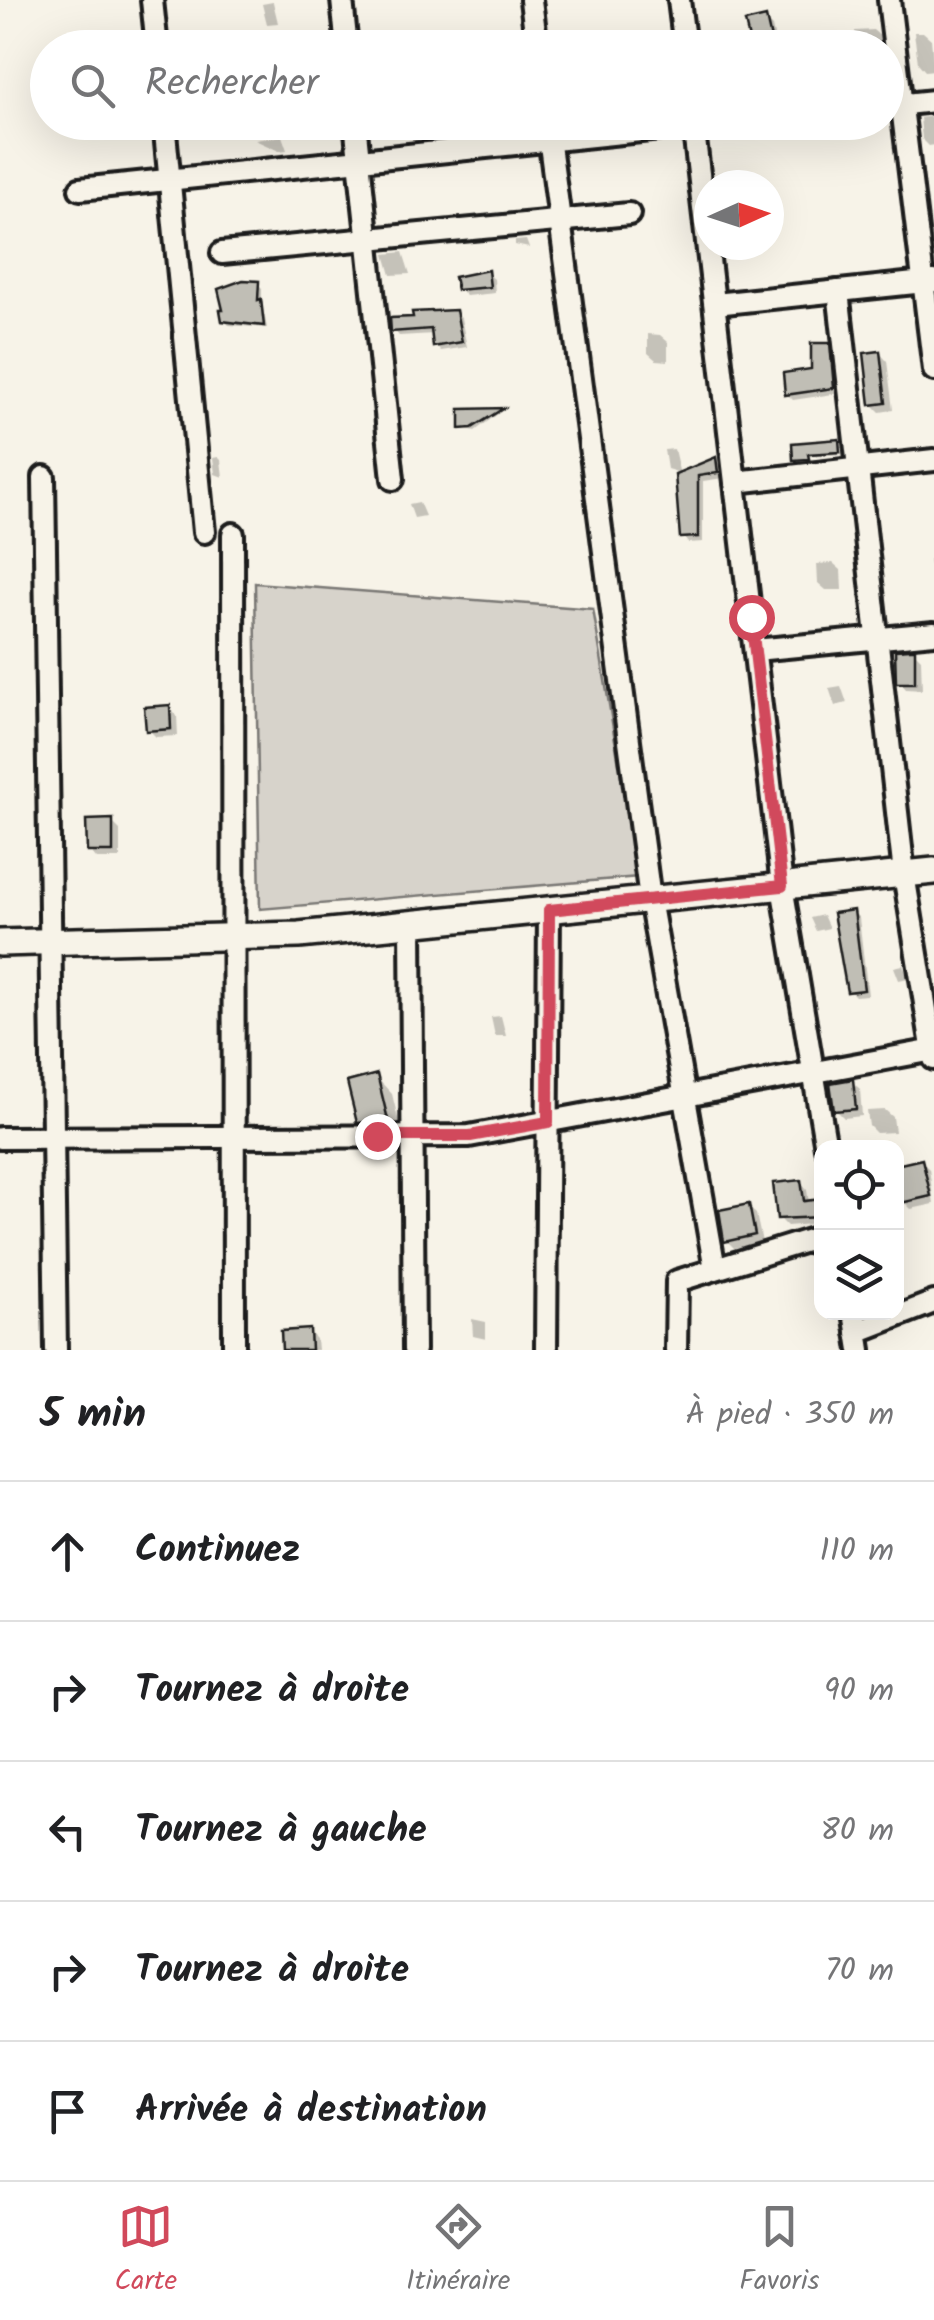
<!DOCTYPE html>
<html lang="fr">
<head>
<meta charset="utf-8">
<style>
  body { margin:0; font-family:Kalam,sans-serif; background:#f6f6f6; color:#202124 }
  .controls { position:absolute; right:30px; bottom:30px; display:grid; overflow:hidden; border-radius:20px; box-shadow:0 10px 40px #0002 }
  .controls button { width:90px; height:90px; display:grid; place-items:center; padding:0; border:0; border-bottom:2px solid #e0e0e0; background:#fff; color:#202124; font:50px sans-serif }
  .compass { position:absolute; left:694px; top:170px; width:90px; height:90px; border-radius:50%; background:#fff; box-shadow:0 10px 40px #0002; rotate:87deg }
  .stop { position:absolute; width:30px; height:30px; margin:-22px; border:8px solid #d1495b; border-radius:50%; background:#fff }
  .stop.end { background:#d1495b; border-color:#fff; box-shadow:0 2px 10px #0008 }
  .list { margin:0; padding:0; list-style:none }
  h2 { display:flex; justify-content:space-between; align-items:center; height:130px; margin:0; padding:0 40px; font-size:42px }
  h2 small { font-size:32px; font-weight:400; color:#757577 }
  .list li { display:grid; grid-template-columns:65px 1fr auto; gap:30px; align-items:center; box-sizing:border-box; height:140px; padding:0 40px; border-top:2px solid #e0e0e0 }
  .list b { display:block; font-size:38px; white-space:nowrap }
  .list em { font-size:32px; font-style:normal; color:#757577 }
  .icon { flex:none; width:55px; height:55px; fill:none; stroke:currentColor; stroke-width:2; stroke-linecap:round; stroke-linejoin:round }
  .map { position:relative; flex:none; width:934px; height:1350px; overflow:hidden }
  .search { position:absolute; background:#fff; box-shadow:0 10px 40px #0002; left:30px; right:30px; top:30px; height:110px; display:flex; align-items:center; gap:25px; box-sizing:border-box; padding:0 35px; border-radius:55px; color:#757577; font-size:38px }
  .sheet { height:830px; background:#fff }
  nav { display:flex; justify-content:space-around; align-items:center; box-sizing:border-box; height:140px; border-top:2px solid #e0e0e0; background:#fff; font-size:28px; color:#757577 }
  nav a { display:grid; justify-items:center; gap:5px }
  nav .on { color:#d1495b }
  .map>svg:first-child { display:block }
</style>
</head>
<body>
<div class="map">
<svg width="934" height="1350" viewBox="0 0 934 1350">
  <rect width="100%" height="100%" fill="#f7f3e8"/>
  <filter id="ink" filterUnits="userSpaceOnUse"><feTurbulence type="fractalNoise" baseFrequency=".01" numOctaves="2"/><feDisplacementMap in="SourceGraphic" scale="20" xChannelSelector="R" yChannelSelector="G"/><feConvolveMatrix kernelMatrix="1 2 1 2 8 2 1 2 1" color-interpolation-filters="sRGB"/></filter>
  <g filter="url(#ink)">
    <!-- green -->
    <path fill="#d7d3cb" stroke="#7a7874" stroke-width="2.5" d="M255,583L593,609L638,877L260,909Z"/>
    <!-- shadow -->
    <g fill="#0003">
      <path d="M273,2L278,23L267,24L262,4Z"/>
      <path d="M765,20L772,27L777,48H753Z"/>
      <path d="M873,30L881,37V48H856L855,31Z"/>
      <path d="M914,32H923L931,39L934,70L925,71L918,63Z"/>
      <path d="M182,42L188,48H172V43Z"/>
      <path d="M934,116V145L929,146L922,139L920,118Z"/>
      <path d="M531,122L532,129L511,131L503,122Z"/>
      <path d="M282,136L287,150L279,151L255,140Z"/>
      <path d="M526,240L529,248L515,245V241Z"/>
      <path d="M403,252L410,274L391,275L385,254Z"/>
      <path d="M487,273L494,279L495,293L466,296L459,289Z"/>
      <path d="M258,284L262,288V303L267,328L229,325L224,320Z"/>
      <path d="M455,312L461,318L467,347L441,351L436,345L434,334L399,336L394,330Z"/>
      <path d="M648,334L660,335L668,342V361L656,360L648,353Z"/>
      <path d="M829,346L835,352L840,393L793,400L787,394L814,371Z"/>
      <path d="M880,353L887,361L893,410L880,412L872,404Z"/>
      <path d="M503,410L475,431L463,428L462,412Z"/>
      <path d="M838,441L842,454L810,456L811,461L799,462L796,459Z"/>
      <path d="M674,449L680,475L716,460L721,466L723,478L703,481V542L688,543L683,537L677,472L667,469L664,450Z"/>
      <path d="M218,457L221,460L223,477L215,474L213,458Z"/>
      <path d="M419,502L425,516L414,518L409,504Z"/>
      <path d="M929,559H934V591L933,589Z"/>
      <path d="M833,563L841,570L842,590H826L818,583L817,564Z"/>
      <path d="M914,652L921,659L922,690L906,689L899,681Z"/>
      <path d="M841,686L847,703L835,706L829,688Z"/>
      <path d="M169,708L177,716L178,736L156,737L148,729Z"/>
      <path d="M112,822L120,830V859H97L90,851Z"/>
      <path d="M853,912L859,918L868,995L855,996L849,990Z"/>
      <path d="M823,915L829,928L816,931L810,918Z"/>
      <path d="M903,965L908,978L899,980L894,967Z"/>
      <path d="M501,1016L506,1036H495L491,1017Z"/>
      <path d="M376,1077L392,1094L402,1135L376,1138L359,1121Z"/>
      <path d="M852,1082L860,1089L862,1116L844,1118L836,1110Z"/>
      <path d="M885,1110L893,1117L895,1132L876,1133L869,1126L867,1111Z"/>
      <path d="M921,1161L929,1169L934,1204L911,1209L904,1202L896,1167Z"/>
      <path d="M800,1182L807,1190L809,1203H822V1223L787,1226L779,1218Z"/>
      <path d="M748,1207L756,1214L762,1242L734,1248L726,1240Z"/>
      <path d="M472,1319L486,1322V1339L473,1336Z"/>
      <path d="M309,1332L316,1339L317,1350H285Z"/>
    </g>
    <!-- building -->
    <g fill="#c0beb5" stroke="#1c1c1c" stroke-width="2.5">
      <path d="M766,17L773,48H751L745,22Z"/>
      <path d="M488,270L490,287L457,290L454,277Z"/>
      <path d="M243,280L259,281L258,300L261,299L264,326L222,321L220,310H223L218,289Z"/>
      <path d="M456,310L462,342L433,347L431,329L391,332L390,318L413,317L412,312Z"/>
      <path d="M811,343H830L834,388L785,395L783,373L811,369Z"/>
      <path d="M880,351L886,403L870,405L864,353Z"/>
      <path d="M504,408L472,428L460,429V409Z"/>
      <path d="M839,439L840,452L808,454L809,459L793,460L792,443Z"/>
      <path d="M716,457L718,473L698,476V537L680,538L675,474Z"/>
      <path d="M910,649H915V683H896L895,650Z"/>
      <path d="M170,705L171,729L146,731L144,707Z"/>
      <path d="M113,819V852H87L86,820Z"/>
      <path d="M854,910L864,990L847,992L833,913Z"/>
      <path d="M377,1074L388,1120L357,1123L347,1082Z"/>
      <path d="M853,1079L856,1109L834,1111L830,1083Z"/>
      <path d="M922,1159L931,1196L901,1203L896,1165Z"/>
      <path d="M801,1180L804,1201L822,1199V1217L777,1219L773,1183Z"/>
      <path d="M749,1204L755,1235L724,1242L719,1210Z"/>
      <path d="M310,1329L311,1350H282L281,1331Z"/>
    </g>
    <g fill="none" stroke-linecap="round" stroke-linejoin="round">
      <!-- minor casing -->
      <g stroke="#1c1c1c" stroke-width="28">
        <g id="minor">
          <path d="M152,0L157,48"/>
          <path d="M342,0L347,48"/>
          <path d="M531,0L537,48"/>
          <path d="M679,0L685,48"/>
          <path d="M889,0L934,370"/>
          <path d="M886,106L934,101"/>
          <path d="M164,122L204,532"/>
          <path d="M355,122L393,479"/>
          <path d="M547,122L650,899L715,1269"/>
          <path d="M693,122L782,886L826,1148"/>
          <path d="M80,189L728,122"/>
          <path d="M222,253L629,214"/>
          <path d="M838,291L904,874L934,1059"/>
          <path d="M715,304L934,281"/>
          <path d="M44,477L56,1350"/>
          <path d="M735,482L934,460"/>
          <path d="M233,534L234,1350"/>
          <path d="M755,650L934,633"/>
          <path d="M411,924L414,1350"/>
          <path d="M0,1138L469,1136L934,1050"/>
          <path d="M854,1312L860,1350"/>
          <path d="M857,1332L934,1302"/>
          <path d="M546,1350L549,910"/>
          <path d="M676,1350L677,1281L822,1236"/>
        </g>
      </g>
      <!-- major casing -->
      <g stroke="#1c1c1c" stroke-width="32">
        <path id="major" d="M0,943L299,935L934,871"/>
      </g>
      <!-- minor -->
      <use href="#minor" stroke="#f7f3e8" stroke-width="20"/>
      <!-- major -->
      <use href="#major" stroke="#f7f3e8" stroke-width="25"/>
    </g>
  </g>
  <g fill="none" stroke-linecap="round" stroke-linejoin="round" filter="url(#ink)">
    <!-- route -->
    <path stroke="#d1495b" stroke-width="12" d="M377,1136H470L548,1122L549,910L782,886L751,617"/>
  </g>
</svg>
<div class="controls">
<button><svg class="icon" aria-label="locate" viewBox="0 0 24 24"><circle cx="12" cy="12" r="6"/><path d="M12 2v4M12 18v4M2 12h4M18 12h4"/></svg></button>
<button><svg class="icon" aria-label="layers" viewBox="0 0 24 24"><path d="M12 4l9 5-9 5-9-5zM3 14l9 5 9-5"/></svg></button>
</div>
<svg class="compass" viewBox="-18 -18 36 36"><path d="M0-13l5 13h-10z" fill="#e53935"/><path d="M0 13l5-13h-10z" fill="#757577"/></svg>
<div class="stop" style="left:751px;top:617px"></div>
<div class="stop end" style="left:377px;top:1136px"></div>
<div class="search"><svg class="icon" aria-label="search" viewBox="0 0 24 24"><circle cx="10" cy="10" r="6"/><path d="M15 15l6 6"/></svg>Rechercher</div>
</div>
<section class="sheet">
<h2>5 min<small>À pied · 350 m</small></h2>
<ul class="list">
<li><svg class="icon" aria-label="ahead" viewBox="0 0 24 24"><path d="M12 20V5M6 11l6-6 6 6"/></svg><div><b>Continuez</b></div><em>110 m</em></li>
<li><svg class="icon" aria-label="right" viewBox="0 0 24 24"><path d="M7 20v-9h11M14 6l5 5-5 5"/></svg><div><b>Tournez à droite</b></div><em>90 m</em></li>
<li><svg class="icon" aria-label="left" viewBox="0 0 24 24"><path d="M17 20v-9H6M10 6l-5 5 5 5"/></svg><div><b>Tournez à gauche</b></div><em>80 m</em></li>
<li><svg class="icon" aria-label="right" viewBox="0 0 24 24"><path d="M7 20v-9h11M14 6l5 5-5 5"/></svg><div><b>Tournez à droite</b></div><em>70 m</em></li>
<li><svg class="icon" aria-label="arrive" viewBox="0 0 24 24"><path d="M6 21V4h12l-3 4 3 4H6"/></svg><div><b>Arrivée à destination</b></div></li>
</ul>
</section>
<nav>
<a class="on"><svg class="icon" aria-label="map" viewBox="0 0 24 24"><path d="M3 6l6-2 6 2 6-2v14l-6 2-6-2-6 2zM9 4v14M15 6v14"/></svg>Carte</a>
<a><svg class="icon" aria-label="directions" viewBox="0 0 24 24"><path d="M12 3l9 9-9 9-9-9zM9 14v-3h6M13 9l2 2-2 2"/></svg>Itinéraire</a>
<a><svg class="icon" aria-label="saved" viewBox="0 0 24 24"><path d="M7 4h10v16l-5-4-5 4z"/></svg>Favoris</a>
</nav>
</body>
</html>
